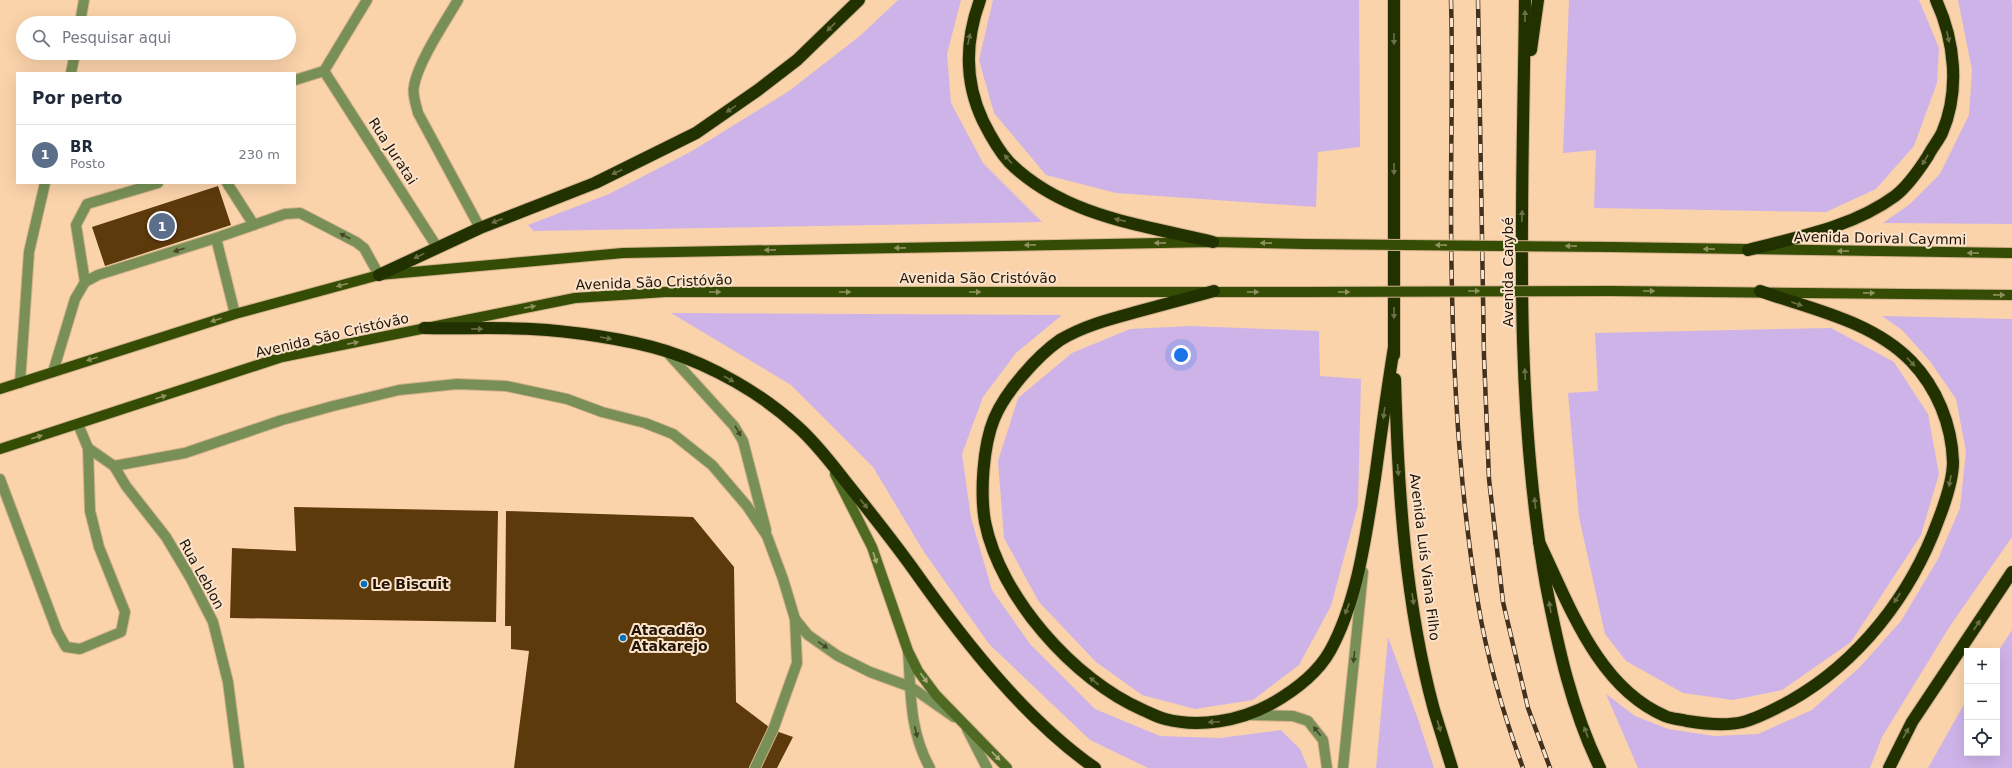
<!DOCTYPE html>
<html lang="pt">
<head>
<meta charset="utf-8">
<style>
  body { margin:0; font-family:"DejaVu Sans",sans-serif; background:#f2f2f3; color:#1f2937 }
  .controls { position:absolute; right:12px; bottom:12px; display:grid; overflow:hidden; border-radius:0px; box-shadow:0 4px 16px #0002 }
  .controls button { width:36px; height:36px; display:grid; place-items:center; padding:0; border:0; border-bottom:1px solid #e0e1e3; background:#fff; color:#1f2937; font:20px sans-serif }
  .you { position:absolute; left:1181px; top:355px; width:14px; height:14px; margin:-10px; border:3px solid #fff; border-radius:50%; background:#1a73e8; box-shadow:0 0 0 6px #1a73e833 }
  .badge { display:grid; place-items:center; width:26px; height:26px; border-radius:50%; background:#db2777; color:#fff; font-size:13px; font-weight:700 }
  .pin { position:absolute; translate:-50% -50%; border:2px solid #fff; box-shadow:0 1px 4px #0006 }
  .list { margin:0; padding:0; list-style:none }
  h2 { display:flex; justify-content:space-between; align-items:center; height:52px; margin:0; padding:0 16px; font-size:17px }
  h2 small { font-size:13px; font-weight:400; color:#747a83 }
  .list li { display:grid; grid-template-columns:26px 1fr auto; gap:12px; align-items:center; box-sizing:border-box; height:60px; padding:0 16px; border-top:1px solid #e0e1e3 }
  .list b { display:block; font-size:15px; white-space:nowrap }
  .list p { margin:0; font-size:13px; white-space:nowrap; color:#747a83 }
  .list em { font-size:13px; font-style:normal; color:#747a83 }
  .icon { flex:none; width:22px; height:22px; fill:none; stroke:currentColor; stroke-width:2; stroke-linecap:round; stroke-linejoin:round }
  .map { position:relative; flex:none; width:2012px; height:768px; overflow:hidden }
  .search { position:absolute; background:#fff; box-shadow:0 4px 16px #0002; left:16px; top:16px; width:280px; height:44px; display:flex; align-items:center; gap:10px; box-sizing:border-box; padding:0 14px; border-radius:22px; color:#747a83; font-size:15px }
  .panel { position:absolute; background:#fff; box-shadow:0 4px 16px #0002; left:16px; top:72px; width:280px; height:112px; border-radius:0px }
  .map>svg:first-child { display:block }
</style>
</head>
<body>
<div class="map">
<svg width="2012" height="768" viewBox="0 0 2012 768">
  <rect width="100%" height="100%" fill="#fad3aa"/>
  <!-- green -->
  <g fill="#ceb3e9">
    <path d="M898,0H961L947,54L951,103L983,163L1042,222L534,231L528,225L609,194L692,151L789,91L861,35Z"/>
    <path d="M993,0H1359L1360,147L1318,152L1316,207L1116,193L1046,175L994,113L979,60Z"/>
    <path d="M1569,0H1919L1939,48L1937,83L1914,146L1876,189L1826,212L1594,208L1596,150L1563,153Z"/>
    <path d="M1958,0H2011L2012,2V224L1883,223L1910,204L1940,174L1969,115L1972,70Z"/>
    <path d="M671,313L1062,315L1016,353L983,397L962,454L971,518L992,590L1030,644L1095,709L1160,736L1220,738L1281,730L1300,749L1308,768H1148L1090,740L989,644L924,552L873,467L791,385Z"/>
    <path d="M1882,316L2012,319V537L1950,626L1882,737L1870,768H1638L1606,694L1635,716L1668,729L1715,736L1758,734L1812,710L1860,667L1901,621L1938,559L1960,508L1966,451L1956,399L1929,360L1902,330Z"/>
    <path d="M1190,326L1319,331L1320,376L1361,379L1358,505L1331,606L1299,665L1253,700L1195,709L1142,695L1096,662L1039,602L1004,538L998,461L1018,398L1072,353L1130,329Z"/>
    <path d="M1831,328L1894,362L1928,414L1939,474L1921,535L1851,642L1782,690L1733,700L1683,693L1626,661L1605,634L1579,517L1568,393L1598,391L1595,333Z"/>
    <path d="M2012,630V768H1928L1967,699V753H1997V653Z"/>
    <path d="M1388,637L1418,719L1434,768H1376Z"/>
  </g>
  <!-- building -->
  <g fill="#5d3a0b">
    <path d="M218,186L231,225L105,266L92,227Z"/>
    <path d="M294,507L498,511L496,622L230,618L232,548L296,551Z"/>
    <path d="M506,511L693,517L734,567L736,702L773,730L793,737L777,768H514L529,651L511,649V626H505Z"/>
  </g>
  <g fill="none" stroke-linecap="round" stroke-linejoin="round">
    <!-- lane casing -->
    <g stroke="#d3b18c" stroke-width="12">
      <g id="lane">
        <path d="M458,0C445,22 418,62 414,86C412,95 416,104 418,113L480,228"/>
        <path d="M227,183L254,225"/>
        <path d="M216,238L235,314"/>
        <path d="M85,282L76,225L87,204L158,183"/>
        <path d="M665,350L734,426L743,441L766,530"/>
        <path d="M53,372L75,299L85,282L98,275L216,238L285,214L300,213L356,242L364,248L379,275"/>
        <path d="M20,383L29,252L45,183"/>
        <path d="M114,466L185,453L282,420L333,406L399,390L457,384L506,386L567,399L602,412L645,423L673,434L712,465L747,506L767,536L783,579L795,619L797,663L773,730L755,768"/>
        <path d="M0,479L57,631L66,647L80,649L121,632L125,612L99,547L90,511L88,448"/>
        <path d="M795,619L808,635L838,656L870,672L911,687L954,717"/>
        <path d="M908,651C911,692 909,731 930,768"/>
        <path d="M1248,715L1293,716L1308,721L1323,740L1327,768"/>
        <path d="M967,729L987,768"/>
        <path d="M1343,768L1363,572"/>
      </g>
    </g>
    <!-- street casing -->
    <g stroke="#d3b18c" stroke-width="12">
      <g id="street">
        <path d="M80,23L84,0"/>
        <path d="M324,71L437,247"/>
        <path d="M71,73L75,53"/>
        <path d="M295,80L324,71L367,0"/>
        <path d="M78,424L88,448L114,466L126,486L166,537L191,579L213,622L228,682L239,768"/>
      </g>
    </g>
    <!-- secondary casing -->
    <g stroke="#d3b18c" stroke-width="12">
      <path id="secondary" d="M835,474L872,547L908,651L918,671L936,695L1007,768"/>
    </g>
    <!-- primary casing -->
    <g stroke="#d3b18c" stroke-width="12">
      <g id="primary">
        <path d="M1610,247L2012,253"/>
        <path d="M1610,291L2012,295"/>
        <path d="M0,389L235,314L379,275L623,253L1213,242L1305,244"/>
        <path d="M0,449L282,357L575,298L665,292H1305"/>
      </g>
    </g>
    <!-- highway casing -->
    <g stroke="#d3b18c" stroke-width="14">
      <g id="highway">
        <path d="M980,0C965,41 964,81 983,121C990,135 998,150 1009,162C1063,216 1142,225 1213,242"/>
        <path d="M1525,0C1523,195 1512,392 1546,585C1558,647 1572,711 1600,768"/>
        <path d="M1531,50L1538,0"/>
        <path d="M1748,250C1798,237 1853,227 1895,196C1908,186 1919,170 1928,156C1932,148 1938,141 1942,133C1960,91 1955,41 1936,0"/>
        <path d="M379,275L480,228L595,183L696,133L758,90L797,60L859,0"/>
        <path d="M1214,291C1188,298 1162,305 1136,312C1110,319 1083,326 1060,340C1037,356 1005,392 994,419C983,446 980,493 985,522C1000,597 1074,680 1143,710C1150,713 1157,717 1165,719C1199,728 1240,721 1271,704C1294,691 1317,674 1330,651C1358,600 1366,534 1375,478C1381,434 1387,391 1394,347"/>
        <path d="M424,328C459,329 495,327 531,329C570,331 628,339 666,351C713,366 761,393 798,427C816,443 831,463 846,482C870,512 894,542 916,573C965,642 1025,719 1095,768"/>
        <path d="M1394,355V0"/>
        <path d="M1395,379C1398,490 1405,603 1434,710C1440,729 1446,749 1452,768"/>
        <path d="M1539,542C1569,604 1597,687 1665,716C1671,719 1680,719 1687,721C1705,724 1726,726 1743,722C1759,718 1775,709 1790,701C1859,662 1911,595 1938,521C1945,503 1953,481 1953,462C1952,425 1937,388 1911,361C1872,321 1811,309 1760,291"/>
        <path d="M1889,768L1912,722L2012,572"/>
      </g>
    </g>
    <!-- lane -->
    <use href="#lane" stroke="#789057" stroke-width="10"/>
    <!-- street -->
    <use href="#street" stroke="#789057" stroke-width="10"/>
    <!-- secondary -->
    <use href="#secondary" stroke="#4e6922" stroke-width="10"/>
    <!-- primary -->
    <use href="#primary" stroke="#344c04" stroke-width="10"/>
    <!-- highway -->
    <use href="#highway" stroke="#213200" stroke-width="12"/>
    <!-- rail casing -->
    <g stroke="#42311e" stroke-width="4.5">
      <g id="rail">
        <path d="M1451,0C1453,66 1451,132 1451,199C1451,332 1456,471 1478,603C1487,658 1504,716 1523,768"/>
        <path d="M1478,0L1484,356L1489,479L1503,602L1528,708L1550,768"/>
      </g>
    </g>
    <!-- rail -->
    <use href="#rail" stroke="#fbe3cb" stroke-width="3" stroke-dasharray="9" stroke-linecap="butt"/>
    <!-- primary-bridge casing -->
    <g stroke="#d3b18c" stroke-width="12" stroke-linecap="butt">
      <g id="primary-bridge">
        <path d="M1305,244L1610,247"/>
        <path d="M1305,292L1610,291"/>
      </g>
    </g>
    <!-- primary-bridge -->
    <use href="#primary-bridge" stroke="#344c04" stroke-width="10"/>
  </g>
  <!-- one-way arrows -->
  <defs><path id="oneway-solid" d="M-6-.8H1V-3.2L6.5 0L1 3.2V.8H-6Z"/></defs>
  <g fill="#6d7047">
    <use href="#oneway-solid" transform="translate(1525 16) rotate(-89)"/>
    <use href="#oneway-solid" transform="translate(831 27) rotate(136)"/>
    <use href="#oneway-solid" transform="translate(1948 37) rotate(78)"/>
    <use href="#oneway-solid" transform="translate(969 39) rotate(-78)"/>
    <use href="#oneway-solid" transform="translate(1394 39) rotate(90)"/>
    <use href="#oneway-solid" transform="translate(731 109) rotate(145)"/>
    <use href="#oneway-solid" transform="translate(1008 159) rotate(-131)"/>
    <use href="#oneway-solid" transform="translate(1925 160) rotate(121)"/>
    <use href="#oneway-solid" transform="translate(1394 169) rotate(90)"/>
    <use href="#oneway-solid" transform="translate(617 172) rotate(155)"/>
    <use href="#oneway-solid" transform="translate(1522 216) rotate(-89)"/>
    <use href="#oneway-solid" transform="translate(1120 220) rotate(-167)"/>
    <use href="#oneway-solid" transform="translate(497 221) rotate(159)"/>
    <use href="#oneway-solid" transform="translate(419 256) rotate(154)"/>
    <use href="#oneway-solid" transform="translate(1797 304) rotate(19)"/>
    <use href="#oneway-solid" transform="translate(1394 313) rotate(90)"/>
    <use href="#oneway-solid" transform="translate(477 329)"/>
    <use href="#oneway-solid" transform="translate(606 338) rotate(10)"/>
    <use href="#oneway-solid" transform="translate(1911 362) rotate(47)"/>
    <use href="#oneway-solid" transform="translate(1525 374) rotate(-93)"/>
    <use href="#oneway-solid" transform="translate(729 379) rotate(30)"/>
    <use href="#oneway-solid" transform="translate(1384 413) rotate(98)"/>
    <use href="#oneway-solid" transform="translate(1398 470) rotate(85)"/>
    <use href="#oneway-solid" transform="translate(1950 481) rotate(101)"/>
    <use href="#oneway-solid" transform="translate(1535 503) rotate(-96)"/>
    <use href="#oneway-solid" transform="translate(864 504) rotate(51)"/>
    <use href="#oneway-solid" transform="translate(1897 598) rotate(123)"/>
    <use href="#oneway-solid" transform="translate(1413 599) rotate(81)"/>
    <use href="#oneway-solid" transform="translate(1550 607) rotate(-100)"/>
    <use href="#oneway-solid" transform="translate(1347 609) rotate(111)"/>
    <use href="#oneway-solid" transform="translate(1977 625) rotate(-56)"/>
    <use href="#oneway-solid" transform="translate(1094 681) rotate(-141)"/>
    <use href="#oneway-solid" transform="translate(1214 722) rotate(177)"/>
    <use href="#oneway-solid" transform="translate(1439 726) rotate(73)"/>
    <use href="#oneway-solid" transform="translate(1586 732) rotate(-110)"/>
    <use href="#oneway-solid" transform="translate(1906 733) rotate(-61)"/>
  </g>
  <g fill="#444626">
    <use href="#oneway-solid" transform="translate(345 236) rotate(-152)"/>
    <use href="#oneway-solid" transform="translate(179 250) rotate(163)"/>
    <use href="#oneway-solid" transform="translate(738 431) rotate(60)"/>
    <use href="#oneway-solid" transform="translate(823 645) rotate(35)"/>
    <use href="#oneway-solid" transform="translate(1354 657) rotate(96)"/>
    <use href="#oneway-solid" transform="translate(1317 731) rotate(-128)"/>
    <use href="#oneway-solid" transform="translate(916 732) rotate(77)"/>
  </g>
  <g fill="#8e905e">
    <use href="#oneway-solid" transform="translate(1160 243) rotate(179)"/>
    <use href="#oneway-solid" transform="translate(1266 243) rotate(-179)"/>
    <use href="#oneway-solid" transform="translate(1030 245) rotate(179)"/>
    <use href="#oneway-solid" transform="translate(1441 245) rotate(-179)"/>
    <use href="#oneway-solid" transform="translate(1571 246) rotate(-179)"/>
    <use href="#oneway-solid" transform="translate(900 248) rotate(179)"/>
    <use href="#oneway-solid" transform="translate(1709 249) rotate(-179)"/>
    <use href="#oneway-solid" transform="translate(770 250) rotate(179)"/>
    <use href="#oneway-solid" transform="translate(1843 251) rotate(-179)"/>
    <use href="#oneway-solid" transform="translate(1973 253) rotate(-179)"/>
    <use href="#oneway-solid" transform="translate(342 285) rotate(165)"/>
    <use href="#oneway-solid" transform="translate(1474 291)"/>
    <use href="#oneway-solid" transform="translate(1649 291)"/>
    <use href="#oneway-solid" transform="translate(715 292)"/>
    <use href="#oneway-solid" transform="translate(845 292)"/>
    <use href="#oneway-solid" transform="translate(975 292)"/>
    <use href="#oneway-solid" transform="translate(1253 292)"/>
    <use href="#oneway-solid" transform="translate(1344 292)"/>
    <use href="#oneway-solid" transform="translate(1869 293) rotate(1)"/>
    <use href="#oneway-solid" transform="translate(1999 295) rotate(1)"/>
    <use href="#oneway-solid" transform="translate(530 307) rotate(-11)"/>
    <use href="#oneway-solid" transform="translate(216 320) rotate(162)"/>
    <use href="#oneway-solid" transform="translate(353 343) rotate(-11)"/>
    <use href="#oneway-solid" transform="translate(92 359) rotate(162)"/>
    <use href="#oneway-solid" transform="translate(161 397) rotate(-18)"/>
    <use href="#oneway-solid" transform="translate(37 437) rotate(-17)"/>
  </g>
  <g fill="#adac7f">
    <use href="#oneway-solid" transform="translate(875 558) rotate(72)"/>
    <use href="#oneway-solid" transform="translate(924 678) rotate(54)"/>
    <use href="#oneway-solid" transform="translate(996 756) rotate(46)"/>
  </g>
  <!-- markers -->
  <g fill="#0072bd" stroke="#fbe3cb" stroke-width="1.5">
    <circle cx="364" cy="584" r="4"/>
    <circle cx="623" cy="638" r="4"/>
  </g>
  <g text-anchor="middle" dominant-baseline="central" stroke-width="4" stroke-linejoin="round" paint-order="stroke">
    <!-- street labels -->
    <g font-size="14" fill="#211405" stroke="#fbe3cb">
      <text transform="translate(393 151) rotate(57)">Rua Juratai</text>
      <text transform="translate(1880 238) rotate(1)">Avenida Dorival Caymmi</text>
      <text transform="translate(1508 272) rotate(-90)">Avenida Carybé</text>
      <text x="978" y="278">Avenida São Cristóvão</text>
      <text transform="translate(654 282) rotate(-2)">Avenida São Cristóvão</text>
      <text transform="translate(332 335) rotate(-13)">Avenida São Cristóvão</text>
      <text transform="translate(1425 557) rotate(83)">Avenida Luís Viana Filho</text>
      <text transform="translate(202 574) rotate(61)">Rua Leblon</text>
    </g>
    <!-- poi labels -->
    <g font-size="14" font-weight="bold" fill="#211405" stroke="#fbe3cb" text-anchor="start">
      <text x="372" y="584">Le Biscuit</text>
      <text x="631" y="630">Atacadão<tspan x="631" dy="16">Atakarejo</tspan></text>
    </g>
  </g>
</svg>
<div class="controls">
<button>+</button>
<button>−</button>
<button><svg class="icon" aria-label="locate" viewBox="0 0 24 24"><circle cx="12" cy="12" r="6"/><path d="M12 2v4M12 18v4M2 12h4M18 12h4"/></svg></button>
</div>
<div class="you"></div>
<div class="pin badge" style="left:162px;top:226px;background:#5c6f8a">1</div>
<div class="search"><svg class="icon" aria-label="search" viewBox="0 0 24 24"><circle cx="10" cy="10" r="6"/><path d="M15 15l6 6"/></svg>Pesquisar aqui</div>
<section class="panel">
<h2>Por perto<small></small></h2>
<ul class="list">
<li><span class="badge" style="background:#5c6f8a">1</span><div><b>BR</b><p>Posto</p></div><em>230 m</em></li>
</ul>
</section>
</div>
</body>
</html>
